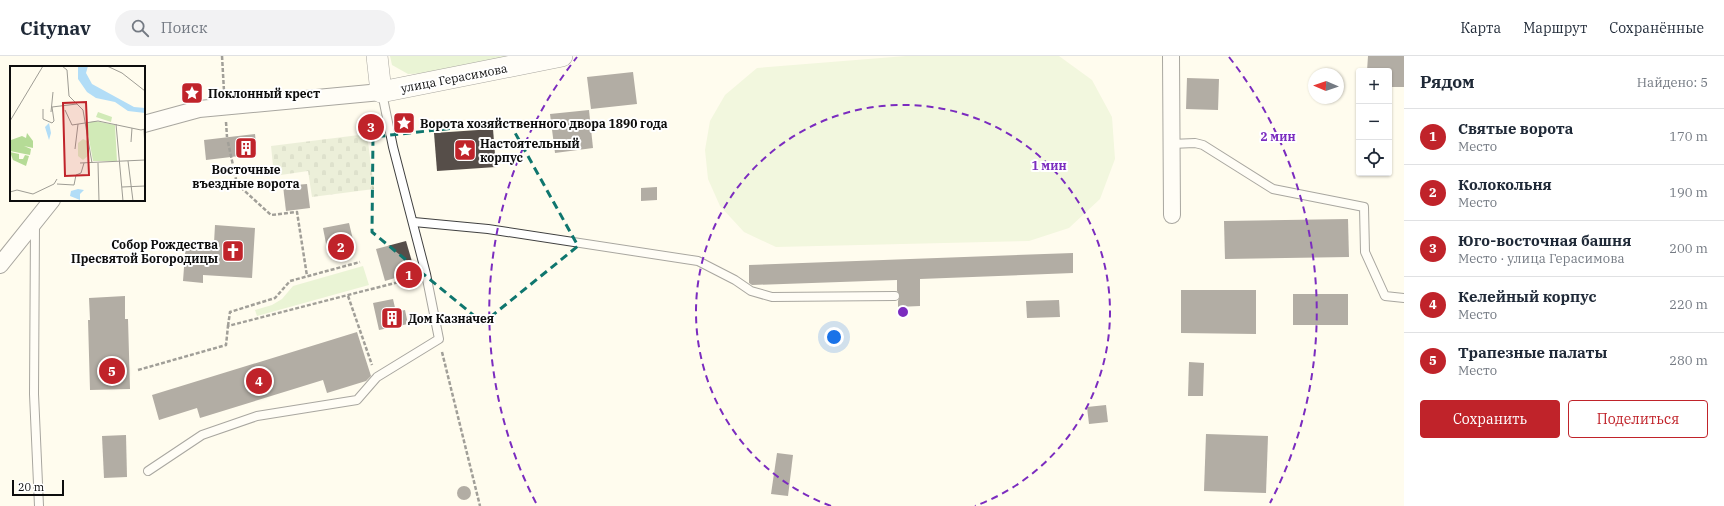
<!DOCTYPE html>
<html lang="ru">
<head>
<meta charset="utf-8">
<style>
  body { margin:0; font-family:"IBM Plex Serif",serif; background:#f2f2f3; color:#1f2937 }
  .controls { position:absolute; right:12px; top:12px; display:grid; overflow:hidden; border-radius:4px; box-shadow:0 1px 3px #0004 }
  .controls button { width:36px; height:36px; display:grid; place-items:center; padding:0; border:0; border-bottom:1px solid #e0e1e3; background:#fff; color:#1f2937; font:20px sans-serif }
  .compass { position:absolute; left:1308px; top:12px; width:36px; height:36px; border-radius:50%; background:#fff; box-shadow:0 1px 3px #0004; rotate:272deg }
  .scale { position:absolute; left:12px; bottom:10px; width:52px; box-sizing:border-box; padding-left:4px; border:2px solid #0d0d0d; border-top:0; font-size:11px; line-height:14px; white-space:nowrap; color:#0d0d0d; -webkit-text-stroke:3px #fff; paint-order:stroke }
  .you { position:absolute; left:834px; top:281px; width:14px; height:14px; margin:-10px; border:3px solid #fff; border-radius:50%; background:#1a73e8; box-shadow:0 0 0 6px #1a73e833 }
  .badge { display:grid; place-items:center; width:26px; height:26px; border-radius:50%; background:#c0232a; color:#fff; font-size:13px; font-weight:700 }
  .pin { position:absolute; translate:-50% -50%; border:2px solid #fff; box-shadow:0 1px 4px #0006 }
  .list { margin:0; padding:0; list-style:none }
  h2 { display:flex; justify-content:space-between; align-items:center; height:52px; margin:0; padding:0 16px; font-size:17px }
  h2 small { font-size:13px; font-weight:400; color:#747a83 }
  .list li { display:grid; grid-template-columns:26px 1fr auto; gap:12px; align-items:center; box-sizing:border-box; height:56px; padding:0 16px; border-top:1px solid #e0e1e3 }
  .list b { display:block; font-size:15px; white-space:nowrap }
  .list p { margin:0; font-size:13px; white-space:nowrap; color:#747a83 }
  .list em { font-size:13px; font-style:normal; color:#747a83 }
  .actions { display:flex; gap:8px; padding:12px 16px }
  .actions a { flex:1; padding:9px 0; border:1px solid #c0232a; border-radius:4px; text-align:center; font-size:14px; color:#c0232a }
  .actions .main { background:#c0232a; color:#fff }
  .icon { flex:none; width:22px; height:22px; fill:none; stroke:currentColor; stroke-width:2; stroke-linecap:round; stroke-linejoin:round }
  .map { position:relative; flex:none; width:1404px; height:450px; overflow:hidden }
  header { display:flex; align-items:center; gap:24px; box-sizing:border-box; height:56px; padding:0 20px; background:#fff; border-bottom:1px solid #e0e1e3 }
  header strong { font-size:19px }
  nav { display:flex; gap:22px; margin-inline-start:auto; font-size:14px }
  .search { width:280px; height:36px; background:#f2f2f3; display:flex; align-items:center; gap:10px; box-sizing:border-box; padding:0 14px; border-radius:22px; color:#747a83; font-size:15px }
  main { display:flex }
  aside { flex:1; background:#fff }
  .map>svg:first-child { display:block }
</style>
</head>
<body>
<header>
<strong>Citynav</strong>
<div class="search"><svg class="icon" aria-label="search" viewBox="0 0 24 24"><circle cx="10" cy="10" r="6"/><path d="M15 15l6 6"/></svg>Поиск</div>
<nav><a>Карта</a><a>Маршрут</a><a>Сохранённые</a></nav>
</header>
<main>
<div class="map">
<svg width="1404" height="450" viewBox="0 0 1404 450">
  <defs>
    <pattern id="cemetery-stones" width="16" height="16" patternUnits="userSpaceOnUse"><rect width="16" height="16" fill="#d6e1bf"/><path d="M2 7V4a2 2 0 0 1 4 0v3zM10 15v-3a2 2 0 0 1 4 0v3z" fill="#b6c0a3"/></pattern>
  </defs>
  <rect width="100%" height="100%" fill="#fffcee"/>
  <!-- grass -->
  <g fill="#d1eab7">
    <path d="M390,0H512L432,17L408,18L392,9Z"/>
    <path d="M363,210L369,229L257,260L255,254L272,249L282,243L293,230Z"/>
  </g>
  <!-- cemetery -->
  <path fill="url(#cemetery-stones)" d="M367,78L374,133L312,141L308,115L274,120L271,90Z"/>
  <!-- pitch -->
  <path fill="#e3f1c9" d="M906,0H1059L1092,24L1112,61L1115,103L1100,143L1069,172L1029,185L776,191L744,176L720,150L708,123L705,94L710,65L725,39L757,12Z"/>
  <!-- building -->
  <g fill="#564e49">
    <path d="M1368,0H1404V31H1389V15H1367Z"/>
    <path d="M633,16L637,48L591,53L587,21Z"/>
    <path d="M1187,22L1219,23L1218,54L1186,53Z"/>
    <path d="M589,54L593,92L555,97L550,58Z"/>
    <circle cx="371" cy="70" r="8"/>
    <path d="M493,73L496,111L437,115L434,77Z"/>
    <path d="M255,78L257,98L206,104L204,84Z"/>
    <path d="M307,128L310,152L286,155L283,130Z"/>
    <path d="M657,131V144L641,145V132Z"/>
    <path d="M1348,163L1349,201L1225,203L1224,165Z"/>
    <path d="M349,167L355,192L328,198L323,172Z"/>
    <path d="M215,169L255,172L252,222L203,219V227L183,225L186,185L214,187Z"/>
    <path d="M406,185L415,216L385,225L376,193Z"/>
    <path d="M1073,197V217L920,223V250L898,251V245L900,240L897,235V224L752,229L749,227V209Z"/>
    <path d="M1181,234H1256V278L1181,277Z"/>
    <rect x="1293" y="238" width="55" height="31"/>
    <path d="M125,240V263H128L130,333L90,334L88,264H90L89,242Z"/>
    <path d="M393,243L396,256L405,254L408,268L379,274L373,247Z"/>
    <path d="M1059,244L1060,261L1027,262L1026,245Z"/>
    <path d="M357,276L371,320L366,325L327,337L323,324L200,362L197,352L159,364L152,339Z"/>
    <path d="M1189,306L1204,307L1203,340H1188Z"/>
    <path d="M1106,349L1108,366L1089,368L1087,351Z"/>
    <path d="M1206,378L1268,380L1266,437L1204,435Z"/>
    <path d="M126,379L127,421L104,422L102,380Z"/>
    <path d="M777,397L793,399L788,440L771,438Z"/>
    <circle cx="464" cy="437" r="7"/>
  </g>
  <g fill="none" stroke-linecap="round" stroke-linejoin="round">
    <!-- service casing -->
    <g stroke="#404040" stroke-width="10">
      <g id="service">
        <path d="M1171,88L1195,87L1203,89L1273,133L1364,151L1365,196L1385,240L1404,242"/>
        <path d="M414,166L488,173L698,205L735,224L751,235L772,241L895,240"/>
        <path d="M35,169L34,338L39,450"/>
        <path d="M148,415L202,379L257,360L357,344L377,321L439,283L426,218L393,91L382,37"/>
      </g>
    </g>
    <!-- minor casing -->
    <g stroke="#404040" stroke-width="18">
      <g id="minor">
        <path d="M1171,0L1172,159"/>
        <path d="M144,68L199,53L381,36"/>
        <path d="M0,209L52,144"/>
      </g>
    </g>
    <!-- tertiary casing -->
    <g stroke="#404040" stroke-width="22">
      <path id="tertiary" d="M377,0L381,36L562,0"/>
    </g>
    <!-- path -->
    <g stroke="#2f2f2f" stroke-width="2.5" stroke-dasharray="4 2" stroke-linecap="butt">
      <path d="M222,0L224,35"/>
      <path d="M226,66L227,81"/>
      <path d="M228,86L237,128L271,159L297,156L307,220"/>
      <path d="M348,240L372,309"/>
      <path d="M228,270L230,256L275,242L290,225L360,206"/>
      <path d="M442,296L480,450"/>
      <path d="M138,314L226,289L228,270L414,222"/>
    </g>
    <!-- service -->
    <use href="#service" stroke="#fff" stroke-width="8"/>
    <!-- minor -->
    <use href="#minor" stroke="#fff" stroke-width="16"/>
    <!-- tertiary -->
    <use href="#tertiary" stroke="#fff" stroke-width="21"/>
  </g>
  <!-- marked area -->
  <path d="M0 0H1404V450H0ZM509,66L578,190L483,267L372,176L373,81Z" fill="#fffcee" fill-opacity=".55" fill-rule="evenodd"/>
  <path fill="none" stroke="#0f766e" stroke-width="3" stroke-dasharray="8 5" stroke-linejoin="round" d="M509,66L578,190L483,267L372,176L373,81Z"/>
  <!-- distance rings -->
  <g fill="none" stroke="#7b2cbf" stroke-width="2" stroke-dasharray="7 5">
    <path d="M831 450A207 207 0 1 1 975 450"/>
    <path d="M536 447A414 414 0 0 1 577 1M1229 1A414 414 0 0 1 1270 447"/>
  </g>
  <!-- icons -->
  <defs>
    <g id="sight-square" transform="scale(1.15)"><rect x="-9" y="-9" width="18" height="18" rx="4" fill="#c0232a" stroke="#fff"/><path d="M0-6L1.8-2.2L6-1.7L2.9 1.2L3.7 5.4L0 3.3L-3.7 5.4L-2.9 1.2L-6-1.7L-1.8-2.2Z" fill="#fff"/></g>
    <g id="building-square" transform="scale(1.15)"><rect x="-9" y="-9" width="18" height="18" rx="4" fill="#c0232a" stroke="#fff"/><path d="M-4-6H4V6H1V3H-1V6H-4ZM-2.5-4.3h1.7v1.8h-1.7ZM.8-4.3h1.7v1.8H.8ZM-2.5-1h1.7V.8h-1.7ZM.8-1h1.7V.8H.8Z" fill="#fff"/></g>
    <g id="church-square" transform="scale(1.15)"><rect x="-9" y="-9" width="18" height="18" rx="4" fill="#c0232a" stroke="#fff"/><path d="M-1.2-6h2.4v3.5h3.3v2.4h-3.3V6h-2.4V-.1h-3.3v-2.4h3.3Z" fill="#fff"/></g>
  </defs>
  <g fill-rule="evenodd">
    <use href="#sight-square" x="192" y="37"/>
    <use href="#sight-square" x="404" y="67"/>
    <use href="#building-square" x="246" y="92"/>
    <use href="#sight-square" x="465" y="94"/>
    <use href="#church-square" x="233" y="195"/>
    <use href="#building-square" x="392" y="262"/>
  </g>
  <g text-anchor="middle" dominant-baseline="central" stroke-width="4" stroke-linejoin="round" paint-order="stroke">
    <!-- street labels -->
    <g font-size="12" fill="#0d0d0d" stroke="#fff">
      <text transform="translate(454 22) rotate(-11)">улица Герасимова</text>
    </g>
    <!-- poi labels -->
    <g font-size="12" font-weight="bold" fill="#0d0d0d" stroke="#fff" text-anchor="start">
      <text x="208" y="37">Поклонный крест</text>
      <text x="420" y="67">Ворота хозяйственного двора 1890 года</text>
      <text x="480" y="87">Настоятельный<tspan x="480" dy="14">корпус</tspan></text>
      <text x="246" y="113" text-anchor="middle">Восточные<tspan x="246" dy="14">въездные ворота</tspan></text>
      <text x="218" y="188" text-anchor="end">Собор Рождества<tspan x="218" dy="14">Пресвятой Богородицы</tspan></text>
      <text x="408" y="262">Дом Казначея</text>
    </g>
  </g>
  <!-- overview -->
  <g transform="translate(10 10)">
    <rect width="135" height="135" fill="#fffcee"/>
    <path d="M88,46L102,51L101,56L86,51ZM85,55L105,59L107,95H83L76,57Z" fill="#d1eab7"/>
    <path d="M17,67L23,75V82L14,80L21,83L20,89L0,85L1,74L12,70L16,72ZM0,86L9,88V93H13L15,89L19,90L16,100L3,94Z" fill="#b5db96"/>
    <path d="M73,73L77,75L79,89L73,94L68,90V77Z" fill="#e3f1c9"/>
    <path d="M68,0H78L76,7L82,18L124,41L135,42V47L118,45L105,36L86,32L77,26L68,13ZM39,57L41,67L39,74L35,61ZM68,123L74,124L70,128V134L60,130L61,125Z" fill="#b2ddf7"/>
    <path fill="none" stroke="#9e9c94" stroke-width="1" d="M52,0L57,4L59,30L73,44L82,97M97,0L112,7L135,25M33,43V53L42,57L44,55L42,41L67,38M55,44L62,59L88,55L131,64L135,63M41,46L43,26M0,55L33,0M106,58L113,135M134,63L135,82M121,76L122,62M65,83L68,58M118,95L123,135M70,97L135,94M88,97L89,135M47,118L64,119L66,109L71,107L74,97M112,121L135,120M0,126L7,124L23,128L44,118L47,113"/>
    <path fill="#c0232a" fill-opacity="0.15" stroke="#c0232a" stroke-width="2" d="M76,36L79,109L55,110L53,37Z"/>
    <rect width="135" height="135" fill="none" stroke="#0d0d0d" stroke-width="2"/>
  </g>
  <circle cx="903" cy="256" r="6" fill="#7b2cbf" stroke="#fff" stroke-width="2"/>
  <g font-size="12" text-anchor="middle" font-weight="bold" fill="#7b2cbf" stroke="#fff" stroke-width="4" stroke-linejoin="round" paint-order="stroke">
    <text x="1278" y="85">2 мин</text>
    <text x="1049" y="114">1 мин</text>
  </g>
</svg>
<div class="controls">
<button>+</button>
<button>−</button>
<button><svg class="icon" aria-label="locate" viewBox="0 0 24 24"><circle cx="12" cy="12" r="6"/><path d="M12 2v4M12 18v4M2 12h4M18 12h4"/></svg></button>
</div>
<svg class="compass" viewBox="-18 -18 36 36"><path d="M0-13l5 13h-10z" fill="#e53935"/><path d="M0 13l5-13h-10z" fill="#747a83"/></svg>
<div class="scale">20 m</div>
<div class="you"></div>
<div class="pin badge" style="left:409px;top:219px">1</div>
<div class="pin badge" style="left:341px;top:191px">2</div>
<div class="pin badge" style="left:371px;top:71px">3</div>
<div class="pin badge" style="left:259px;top:325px">4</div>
<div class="pin badge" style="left:112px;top:315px">5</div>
</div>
<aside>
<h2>Рядом<small>Найдено: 5</small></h2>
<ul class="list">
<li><span class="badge">1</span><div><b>Святые ворота</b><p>Место</p></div><em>170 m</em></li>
<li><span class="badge">2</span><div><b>Колокольня</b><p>Место</p></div><em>190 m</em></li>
<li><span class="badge">3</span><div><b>Юго-восточная башня</b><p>Место · улица Герасимова</p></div><em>200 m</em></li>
<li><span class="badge">4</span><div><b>Келейный корпус</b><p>Место</p></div><em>220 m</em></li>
<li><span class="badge">5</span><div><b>Трапезные палаты</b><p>Место</p></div><em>280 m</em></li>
</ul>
<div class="actions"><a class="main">Сохранить</a><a>Поделиться</a></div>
</aside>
</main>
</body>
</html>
